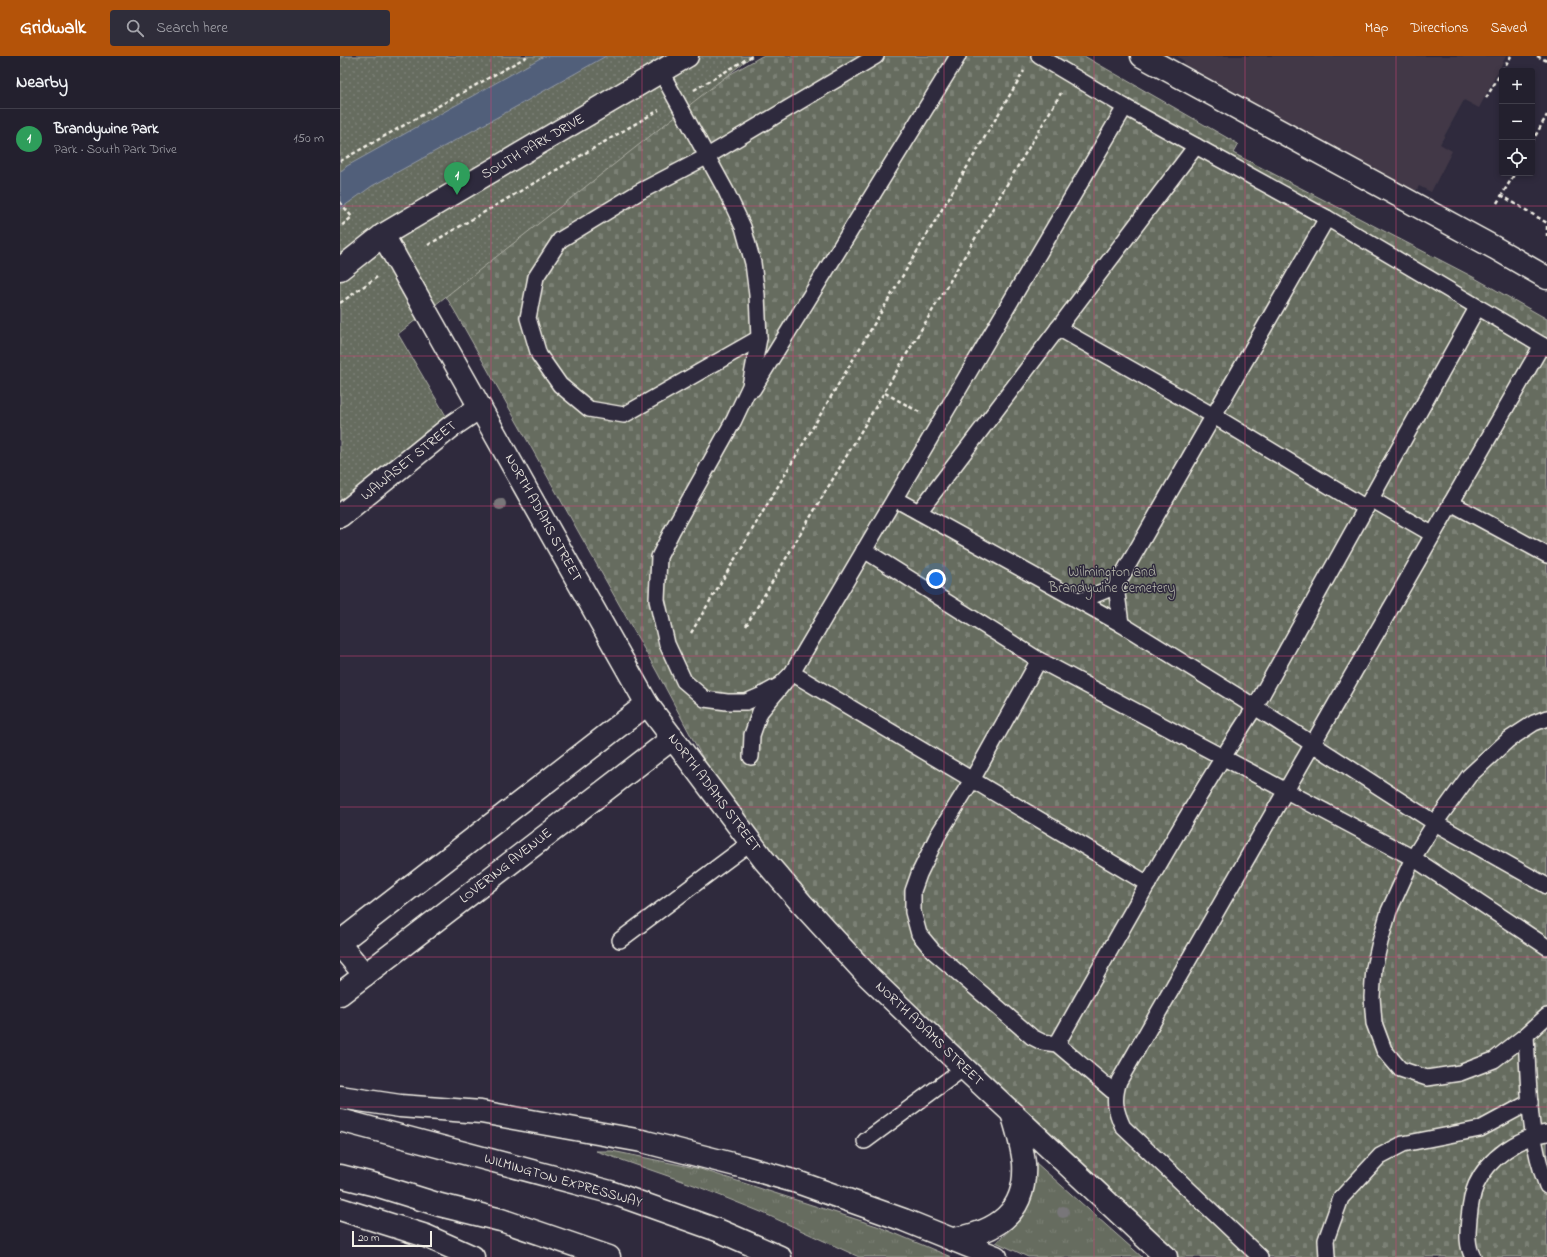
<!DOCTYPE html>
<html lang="en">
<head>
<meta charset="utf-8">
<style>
  body { margin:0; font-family:"Indie Flower",sans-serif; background:#2f2d3a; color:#f1f3f6 }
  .controls { position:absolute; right:12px; top:12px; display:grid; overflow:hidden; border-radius:4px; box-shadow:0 2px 6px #0003 }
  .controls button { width:36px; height:36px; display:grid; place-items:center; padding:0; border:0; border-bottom:1px solid #403e4a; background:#23202e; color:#f1f3f6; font:20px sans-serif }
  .scale { position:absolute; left:12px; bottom:10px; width:80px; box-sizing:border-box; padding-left:4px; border:2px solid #f4f1e8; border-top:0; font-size:11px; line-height:14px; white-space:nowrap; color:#f4f1e8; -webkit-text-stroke:3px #2f2a3d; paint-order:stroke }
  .you { position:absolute; left:596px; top:523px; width:14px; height:14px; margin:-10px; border:3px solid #fff; border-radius:50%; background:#1a73e8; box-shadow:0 0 0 6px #1a73e833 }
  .badge { display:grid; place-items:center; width:26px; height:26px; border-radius:50%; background:#b45309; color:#fff; font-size:13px; font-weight:700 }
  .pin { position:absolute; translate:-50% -33px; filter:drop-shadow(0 1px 2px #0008) }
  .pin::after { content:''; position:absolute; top:21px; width:14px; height:12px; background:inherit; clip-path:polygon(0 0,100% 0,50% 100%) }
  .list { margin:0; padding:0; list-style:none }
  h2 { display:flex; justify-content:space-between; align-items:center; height:52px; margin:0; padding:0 16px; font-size:17px }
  h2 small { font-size:13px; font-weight:400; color:#a3a3aa }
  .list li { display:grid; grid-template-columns:26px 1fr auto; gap:12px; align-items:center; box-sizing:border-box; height:60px; padding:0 16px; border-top:1px solid #403e4a }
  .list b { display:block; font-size:15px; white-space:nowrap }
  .list p { margin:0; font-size:13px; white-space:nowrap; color:#a3a3aa }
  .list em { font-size:13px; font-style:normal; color:#a3a3aa }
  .icon { flex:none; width:22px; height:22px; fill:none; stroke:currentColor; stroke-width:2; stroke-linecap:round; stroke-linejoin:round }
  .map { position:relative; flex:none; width:1207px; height:1201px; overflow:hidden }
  header { display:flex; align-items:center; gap:24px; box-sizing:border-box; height:56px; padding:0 20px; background:#b45309; color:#fff }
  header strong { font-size:19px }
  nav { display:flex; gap:22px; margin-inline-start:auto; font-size:14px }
  .search { width:280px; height:36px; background:#2f2d3a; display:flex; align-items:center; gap:10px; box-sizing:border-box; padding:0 14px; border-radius:4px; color:#a3a3aa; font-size:15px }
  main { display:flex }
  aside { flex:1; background:#23202e }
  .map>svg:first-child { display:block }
</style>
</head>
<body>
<header>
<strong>Gridwalk</strong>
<div class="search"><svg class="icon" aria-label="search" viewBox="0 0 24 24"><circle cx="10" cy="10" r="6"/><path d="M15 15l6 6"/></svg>Search here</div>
<nav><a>Map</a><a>Directions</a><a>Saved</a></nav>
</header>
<main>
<aside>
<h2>Nearby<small></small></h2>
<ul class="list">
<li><span class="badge" style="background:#2e9e5b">1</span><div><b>Brandywine Park</b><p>Park · South Park Drive</p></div><em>150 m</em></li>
</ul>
</aside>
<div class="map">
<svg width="1207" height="1201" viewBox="0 0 1207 1201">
  <defs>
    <pattern id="grass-tufts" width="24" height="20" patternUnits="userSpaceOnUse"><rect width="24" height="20" fill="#666c5f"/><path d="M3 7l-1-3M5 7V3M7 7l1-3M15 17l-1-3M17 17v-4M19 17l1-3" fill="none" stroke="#7c8176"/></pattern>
    <pattern id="cemetery-stones" width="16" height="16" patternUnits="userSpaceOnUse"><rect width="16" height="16" fill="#666c5f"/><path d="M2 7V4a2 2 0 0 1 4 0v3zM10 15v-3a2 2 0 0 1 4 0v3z" fill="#7c8176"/></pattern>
    <pattern id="park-dots" width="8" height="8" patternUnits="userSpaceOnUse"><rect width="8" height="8" fill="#666c5f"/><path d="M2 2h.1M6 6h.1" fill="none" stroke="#7c8176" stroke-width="1.8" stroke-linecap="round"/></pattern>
  </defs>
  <rect width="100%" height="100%" fill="#2f2a3d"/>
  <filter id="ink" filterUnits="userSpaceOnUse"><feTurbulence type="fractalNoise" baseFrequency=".025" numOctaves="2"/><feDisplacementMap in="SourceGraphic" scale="8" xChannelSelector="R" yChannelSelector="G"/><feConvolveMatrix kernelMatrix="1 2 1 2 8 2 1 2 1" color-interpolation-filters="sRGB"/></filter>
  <g filter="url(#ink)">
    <!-- built -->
    <path fill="#423947" d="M837,0H1166L1139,52L1124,44L1100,88L1112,95L1091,136L1079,130L1075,137L844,8V5Z"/>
    <!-- grass -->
    <g fill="url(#grass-tufts)" stroke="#adaea4">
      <path d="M256,1095H272L360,1113L537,1170L611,1201H519L421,1156L354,1129Z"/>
      <path d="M695,1106L802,1201H688L656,1186C688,1160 693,1147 695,1106Z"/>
    </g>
    <!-- cemetery -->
    <path fill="url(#cemetery-stones)" stroke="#adaea4" d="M422,0H744L898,88L893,97L1133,221L1207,263V1201H835L565,951L383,740L317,616L117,259L82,200L319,59Z"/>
    <!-- park -->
    <path fill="url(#park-dots)" stroke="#adaea4" d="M0,0H412L58,278L112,370L0,460Z"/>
    <!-- water -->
    <path fill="#515f7a" stroke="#9299a6" d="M204,0H266L174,52L32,130L0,153V116L7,110Z"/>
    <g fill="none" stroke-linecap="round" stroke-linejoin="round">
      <!-- lane casing -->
      <g stroke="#f4f1e8" stroke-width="18">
        <g id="lane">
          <path d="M699,0L785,51L987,162L1207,292"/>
          <path d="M321,16L386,135L403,171L413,207L417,239L419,282L410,330L394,364L333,473L319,501L317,544L327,588L344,625L365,643L387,646H406L420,640L440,629L452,617L785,51"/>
          <path d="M718,272L874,360L1026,452"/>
          <path d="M419,282L284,359L249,353L220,329L199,299L188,262L196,221L220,184L299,136L366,101L536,0"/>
          <path d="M413,333L618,0"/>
          <path d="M555,443L781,568L915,651L1095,767L1207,830"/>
          <path d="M1031,443L1092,478"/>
          <path d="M1111,447L1207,499"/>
          <path d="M579,456L856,90"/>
          <path d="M524,494L699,604L1073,802L1207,891"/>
          <path d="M776,530L987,162"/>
          <path d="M740,545L776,530L781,568"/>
          <path d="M699,604L632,724L598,779L579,818L573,835V856L579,878L593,895L692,981L702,986L717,988L775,1037"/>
          <path d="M1207,662L1194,667L1168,684L1129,720L1095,767L1073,802L1049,855L1040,886L1034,912L1032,941L1034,967L1044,994L1060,1013L1087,1022L1120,1017L1154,1004L1186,979L1207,960"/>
          <path d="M411,701L412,679L420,656L452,617L808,828"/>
          <path d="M280,884L411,786"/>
          <path d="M1186,979C1189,1030 1188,1083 1207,1130"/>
          <path d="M717,988C781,875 844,760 915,651L1137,252"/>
          <path d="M525,1085L624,1012"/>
          <path d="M920,1201L783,1071C775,1054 773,1043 779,1025C921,780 1060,534 1202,289"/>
          <path d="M987,1201L986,1184L1001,1142L1040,1100L1063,1088L1140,1073L1190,1046"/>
          <path d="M1133,1201C1126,1189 1128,1175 1129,1162C1130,1152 1132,1138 1136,1129C1148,1102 1179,1081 1207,1077"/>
        </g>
      </g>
      <!-- street casing -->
      <g stroke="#f4f1e8" stroke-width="25">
        <g id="street">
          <path d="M802,0L1155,192L1207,222"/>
          <path d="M43,179L307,648"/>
          <path d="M0,213L43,179L347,0"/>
          <path d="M0,460L112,370L140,351"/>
          <path d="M0,889L25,919"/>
        </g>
      </g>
      <!-- secondary casing -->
      <g stroke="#f4f1e8" stroke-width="25">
        <g id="secondary">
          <path d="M0,886L307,648L424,804L462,848L528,920L624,1012L826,1201"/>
          <path d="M0,938L333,682"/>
        </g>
      </g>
      <!-- highway casing -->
      <g stroke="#f4f1e8" stroke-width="25">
        <g id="highway">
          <path d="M0,1041L60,1050L141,1056L302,1085L404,1111L457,1126L564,1164L656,1201"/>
          <path d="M0,1064L270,1136L380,1175L440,1201"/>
          <path d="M0,1120L36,1129L100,1149L161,1164L269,1201"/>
          <path d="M0,1153L86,1180L133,1201"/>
          <path d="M613,1183C657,1176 687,1156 684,1107C682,1090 677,1073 672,1057"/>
        </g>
      </g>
      <!-- path -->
      <g stroke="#f4f1e8" stroke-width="2.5" stroke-dasharray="4 3" stroke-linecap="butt">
        <path d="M1197,0L1207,5"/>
        <path d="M1162,15L1171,0"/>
        <path d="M354,34L412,0"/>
        <path d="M1146,42L1162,15"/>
        <path d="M1192,86L1207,59"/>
        <path d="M0,105L188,0"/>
        <path d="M1161,139L1207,167"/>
        <path d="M0,146L12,161L0,171"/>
        <path d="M1157,147L1175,117"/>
        <path d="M1207,170V180"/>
        <path d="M88,189L319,54"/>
        <path d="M0,247L37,221"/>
        <path d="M545,337L581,357"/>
        <path d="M406,570L721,37"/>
        <path d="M351,577L684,15"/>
      </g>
      <!-- lane -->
      <use href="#lane" stroke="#2f2a3d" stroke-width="15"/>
      <!-- street -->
      <use href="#street" stroke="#2f2a3d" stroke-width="22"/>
      <!-- secondary -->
      <use href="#secondary" stroke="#2f2a3d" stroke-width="22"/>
      <!-- highway -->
      <use href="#highway" stroke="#2f2a3d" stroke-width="22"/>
    </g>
    <!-- trees -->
    <g fill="#787679">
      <circle cx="160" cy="448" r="6"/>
      <circle cx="723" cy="1156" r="6"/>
    </g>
  </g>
  <!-- grid -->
  <path fill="none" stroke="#cc4377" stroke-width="1" stroke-opacity="0.55" d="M151,0V1201M302,0V1201M453,0V1201M604,0V1201M754,0V1201M905,0V1201M1056,0V1201M0,150H1207M0,300H1207M0,450H1207M0,600H1207M0,751H1207M0,901H1207M0,1051H1207"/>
  <g text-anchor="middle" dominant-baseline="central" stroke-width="3" stroke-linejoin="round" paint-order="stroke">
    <!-- street labels -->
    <g font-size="14" fill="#f4f1e8" stroke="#2f2a3d">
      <text transform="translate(193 91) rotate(-30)">SOUTH PARK DRIVE</text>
      <text transform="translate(69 405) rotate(-39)">WAWASET STREET</text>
      <text transform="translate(203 462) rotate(61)">NORTH ADAMS STREET</text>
      <text transform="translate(374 737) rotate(53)">NORTH ADAMS STREET</text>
      <text transform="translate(166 810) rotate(-38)">LOVERING AVENUE</text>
      <text transform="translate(589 978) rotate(44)">NORTH ADAMS STREET</text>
      <text transform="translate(223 1125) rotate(16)">WILMINGTON EXPRESSWAY</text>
    </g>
    <!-- park labels -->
    <g font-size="14" fill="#b4b5aa" stroke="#2f2a3d">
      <text x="772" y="516">Wilmington and<tspan x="772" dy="16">Brandywine Cemetery</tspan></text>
    </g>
  </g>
</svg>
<div class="controls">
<button>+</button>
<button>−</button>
<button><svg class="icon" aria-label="locate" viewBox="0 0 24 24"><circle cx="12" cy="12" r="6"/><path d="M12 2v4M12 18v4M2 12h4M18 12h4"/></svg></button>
</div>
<div class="scale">20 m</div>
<div class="you"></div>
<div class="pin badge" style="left:117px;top:139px;background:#2e9e5b">1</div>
</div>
</main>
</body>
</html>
